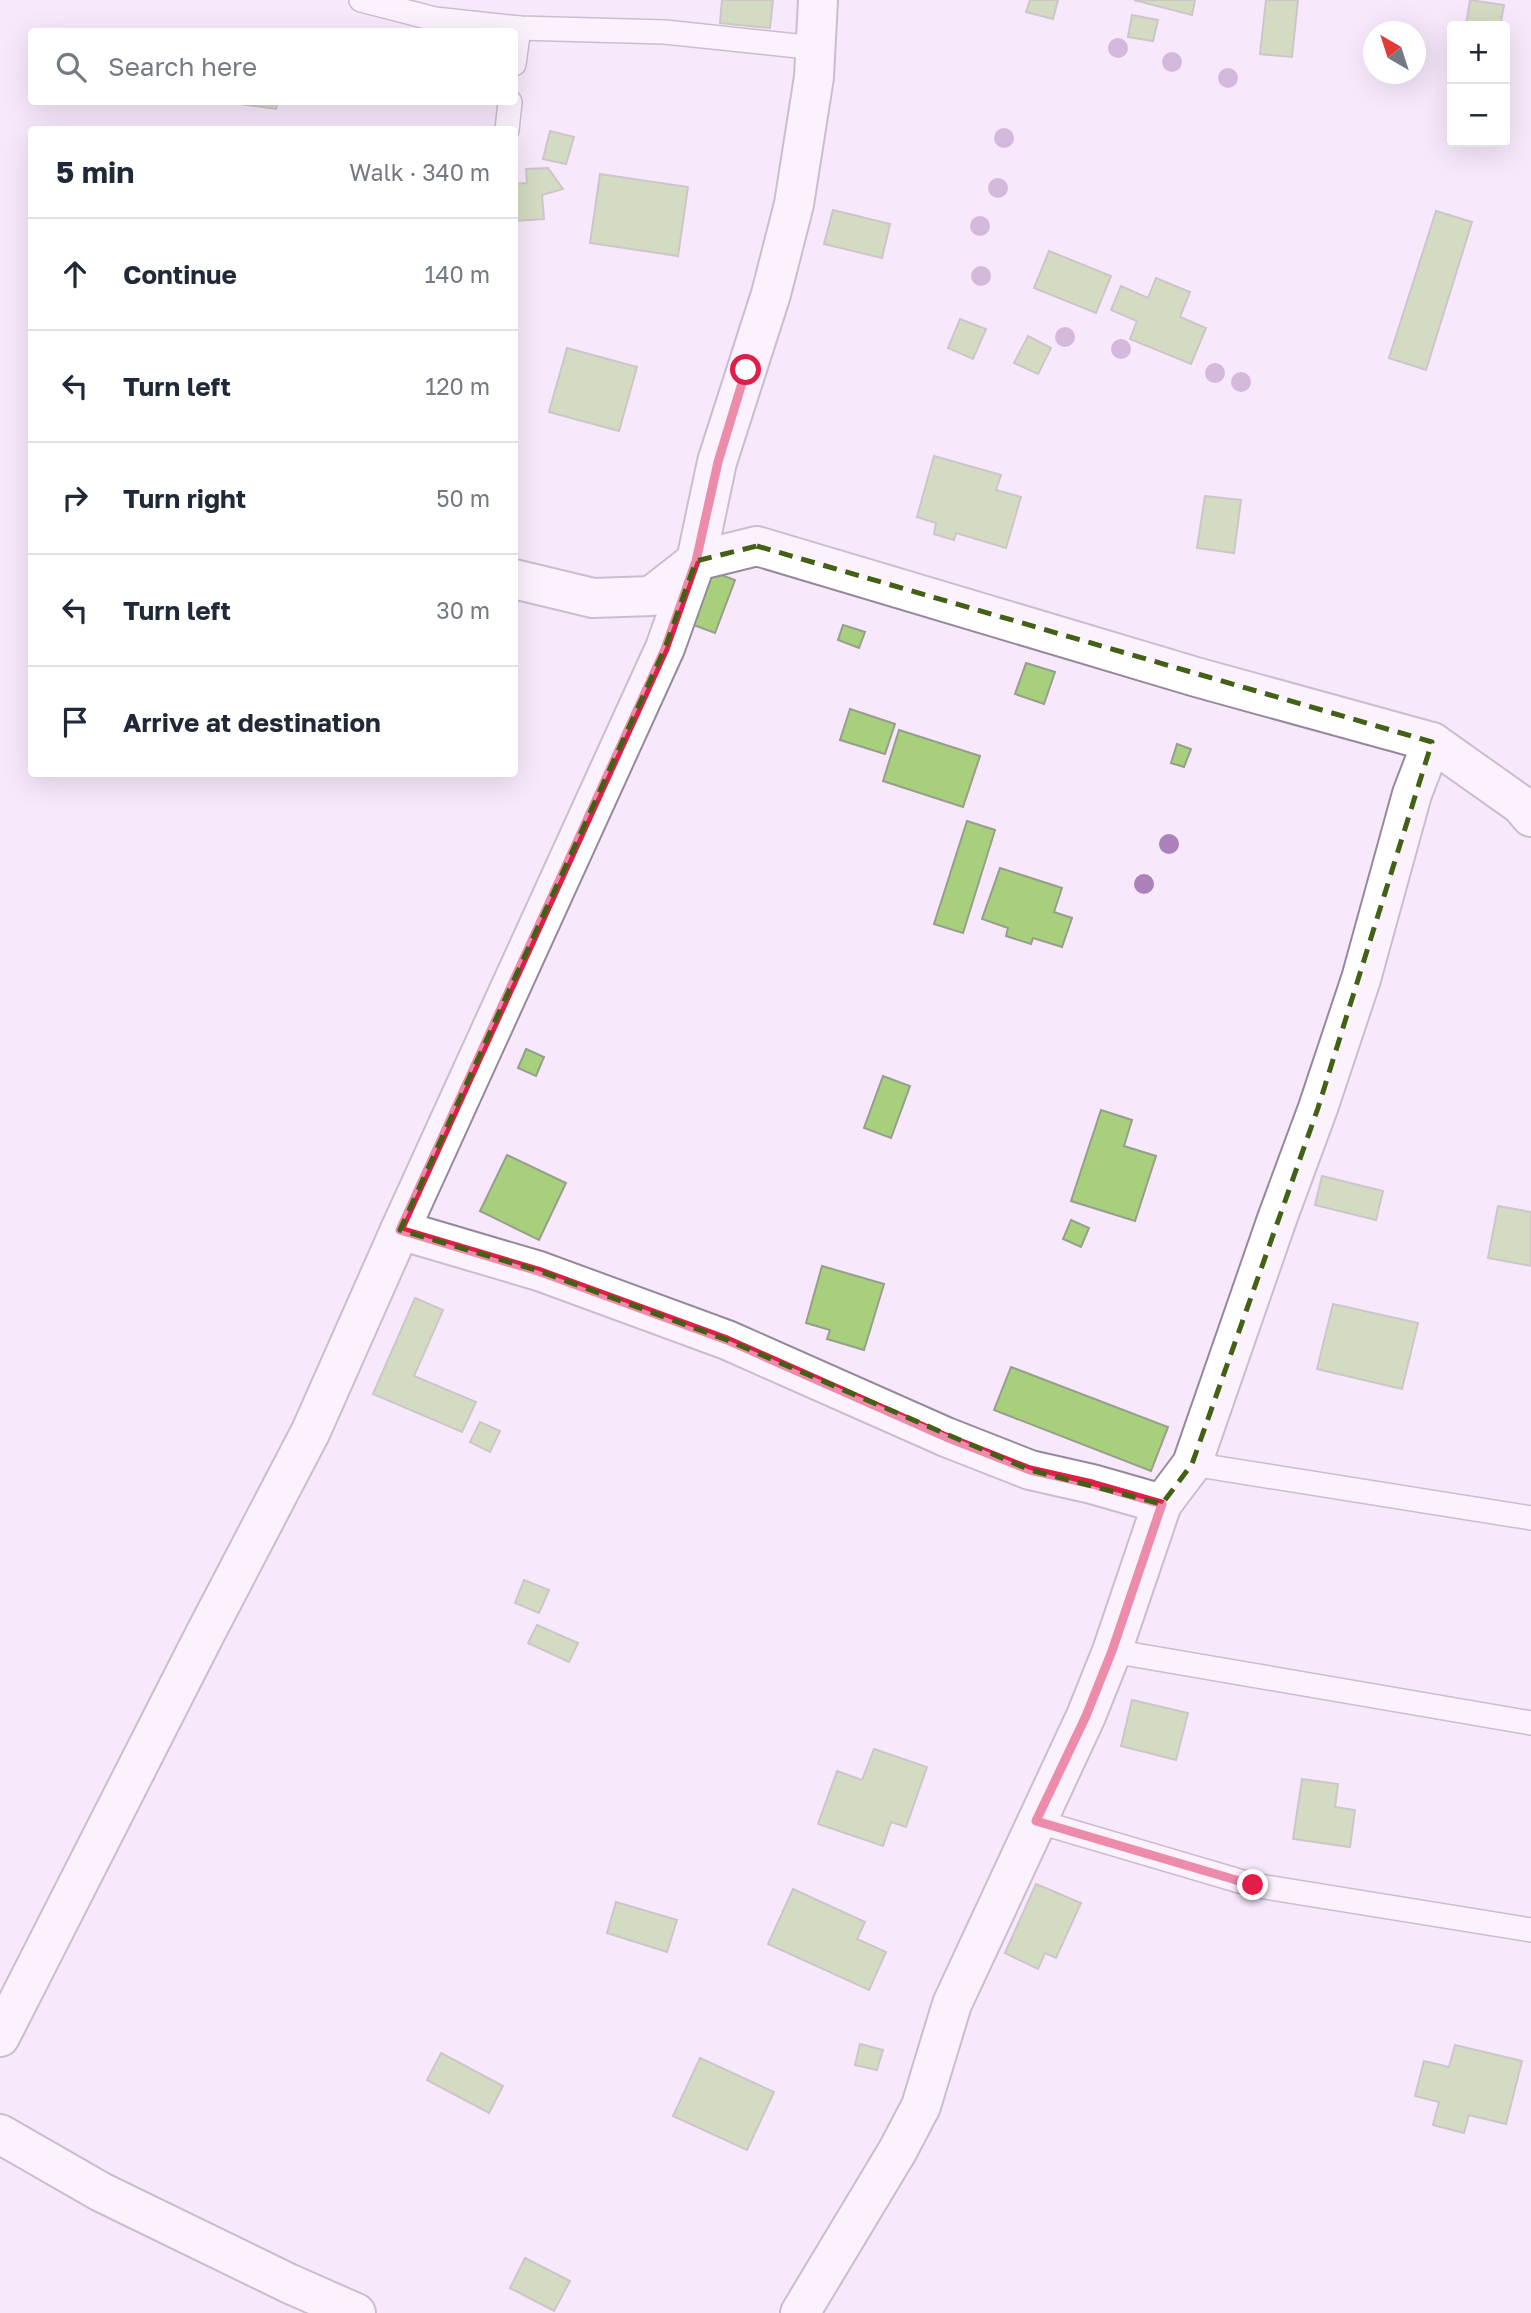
<!DOCTYPE html>
<html lang="en">
<head>
<meta charset="utf-8">
<style>
  body { margin:0; font-family:"Golos Text",sans-serif; background:#f2f2f3; color:#1f2937 }
  .controls { position:absolute; right:21px; top:21px; display:grid; overflow:hidden; border-radius:7px; box-shadow:0 7px 28px #0002 }
  .controls button { width:63px; height:63px; display:grid; place-items:center; padding:0; border:0; border-bottom:2px solid #e0e1e3; background:#fff; color:#1f2937; font:35px sans-serif }
  .compass { position:absolute; left:1363px; top:21px; width:63px; height:63px; border-radius:50%; background:#fff; box-shadow:0 7px 28px #0002; rotate:321deg }
  .stop { position:absolute; width:21px; height:21px; margin:-16px; border:5px solid #e11d48; border-radius:50%; background:#fff }
  .stop.end { background:#e11d48; border-color:#fff; box-shadow:0 2px 7px #0008 }
  .list { margin:0; padding:0; list-style:none }
  h2 { display:flex; justify-content:space-between; align-items:center; height:91px; margin:0; padding:0 28px; font-size:30px }
  h2 small { font-size:23px; font-weight:400; color:#747a83 }
  .list li { display:grid; grid-template-columns:46px 1fr auto; gap:21px; align-items:center; box-sizing:border-box; height:112px; padding:0 28px; border-top:2px solid #e0e1e3 }
  .list b { display:block; font-size:26px; white-space:nowrap }
  .list em { font-size:23px; font-style:normal; color:#747a83 }
  .icon { flex:none; width:38px; height:38px; fill:none; stroke:currentColor; stroke-width:2; stroke-linecap:round; stroke-linejoin:round }
  .map { position:relative; flex:none; width:1531px; height:2313px; overflow:hidden }
  .search { position:absolute; background:#fff; box-shadow:0 7px 28px #0002; left:28px; top:28px; width:490px; height:77px; display:flex; align-items:center; gap:18px; box-sizing:border-box; padding:0 24px; border-radius:7px; color:#747a83; font-size:26px }
  .panel { position:absolute; background:#fff; box-shadow:0 7px 28px #0002; left:28px; top:126px; width:490px; height:651px; border-radius:7px }
  .map>svg:first-child { display:block }
</style>
</head>
<body>
<div class="map">
<svg width="1531" height="2313" viewBox="0 0 1531 2313">
  <rect width="100%" height="100%" fill="#f7e8fc"/>
  <!-- building -->
  <g fill="#a7cf7c" stroke="#969f8c" stroke-width="2">
    <path d="M722,0H773L770,28L720,23Z"/>
    <path d="M1030,0H1058L1053,19L1026,12Z"/>
    <path d="M1134,0H1195L1192,15Z"/>
    <path d="M1266,0H1298L1292,57L1260,54Z"/>
    <path d="M1470,0L1504,5L1500,26H1466Z"/>
    <path d="M1132,15L1158,20L1153,41L1128,37Z"/>
    <path d="M227,102H278L276,109Z"/>
    <path d="M550,131L574,137L566,164L543,159Z"/>
    <path d="M548,168L563,189L542,195L544,219L514,221V184L527,183L526,169Z"/>
    <path d="M600,174L688,187L678,256L590,243Z"/>
    <path d="M833,210L890,224L882,258L824,244Z"/>
    <path d="M1436,211L1472,222L1426,370L1389,358Z"/>
    <path d="M1049,251L1111,276L1096,313L1034,288Z"/>
    <path d="M1156,278L1190,292L1180,317L1206,328L1191,364L1130,339L1137,321L1111,310L1121,286L1148,298Z"/>
    <path d="M960,319L986,329L973,359L948,348Z"/>
    <path d="M1028,336L1051,348L1038,374L1014,363Z"/>
    <path d="M567,348L637,367L619,431L549,412Z"/>
    <path d="M934,456L1001,475L996,490L1021,497L1006,548L956,533L954,540L934,534L936,523L917,517Z"/>
    <path d="M1205,496L1241,500L1234,553L1197,548Z"/>
    <path d="M708,570L735,580L715,633L688,623Z"/>
    <path d="M843,625L865,632L859,648L838,640Z"/>
    <path d="M1026,663L1055,672L1044,704L1015,694Z"/>
    <path d="M850,709L895,724L885,754L840,740Z"/>
    <path d="M899,730L980,756L963,807L883,781Z"/>
    <path d="M1177,744L1191,749L1184,767L1171,763Z"/>
    <path d="M967,821L995,830L963,933L934,924Z"/>
    <path d="M1000,868L1062,888L1054,912L1072,918L1062,947L1033,938L1031,944L1006,936L1008,928L982,919Z"/>
    <path d="M526,1049L544,1057L536,1076L518,1068Z"/>
    <path d="M883,1076L910,1086L891,1138L864,1128Z"/>
    <path d="M1101,1110L1132,1120L1124,1146L1156,1156L1135,1221L1071,1201Z"/>
    <path d="M507,1155L566,1183L539,1240L480,1211Z"/>
    <path d="M1322,1176L1383,1191L1376,1220L1315,1205Z"/>
    <path d="M1498,1206L1531,1212V1266L1488,1258Z"/>
    <path d="M1071,1220L1089,1228L1081,1247L1063,1239Z"/>
    <path d="M822,1266L884,1284L864,1350L827,1339L830,1330L806,1323Z"/>
    <path d="M415,1298L443,1310L414,1376L476,1402L462,1432L373,1394Z"/>
    <path d="M1333,1304L1418,1323L1402,1389L1317,1369Z"/>
    <path d="M1011,1367L1168,1427L1151,1471L994,1410Z"/>
    <path d="M480,1422L500,1431L490,1452L470,1442Z"/>
    <path d="M524,1580L549,1590L539,1613L515,1603Z"/>
    <path d="M537,1625L578,1643L569,1662L528,1643Z"/>
    <path d="M1132,1700L1188,1713L1176,1760L1121,1746Z"/>
    <path d="M874,1749L927,1767L906,1827L891,1822L883,1846L818,1824L837,1771L862,1780Z"/>
    <path d="M1302,1779L1338,1784L1335,1807L1355,1810L1350,1847L1293,1839Z"/>
    <path d="M1036,1884L1081,1903L1056,1958L1045,1953L1038,1969L1005,1953Z"/>
    <path d="M793,1889L865,1922L857,1939L886,1952L869,1990L768,1944Z"/>
    <path d="M616,1902L677,1920L667,1952L607,1933Z"/>
    <path d="M860,2044L883,2050L877,2070L855,2065Z"/>
    <path d="M1455,2045L1522,2061L1506,2124L1469,2115L1464,2133L1433,2125L1439,2102L1415,2096L1424,2061L1449,2067Z"/>
    <path d="M441,2053L503,2086L489,2113L427,2080Z"/>
    <path d="M700,2058L774,2092L747,2150L673,2116Z"/>
    <path d="M525,2258L570,2281L554,2311L510,2288Z"/>
  </g>
  <g fill="none" stroke-linecap="round" stroke-linejoin="round">
    <!-- service casing -->
    <g stroke="#96899b" stroke-width="26">
      <g id="service">
        <path d="M361,0L435,19L519,28L665,32L816,48"/>
        <path d="M514,64L519,28"/>
        <path d="M507,130L510,102"/>
        <path d="M1192,1464L1531,1518"/>
        <path d="M1112,1651L1531,1723"/>
        <path d="M1036,1821L1253,1885L1531,1930"/>
      </g>
    </g>
    <!-- minor casing -->
    <g stroke="#96899b" stroke-width="42">
      <g id="minor">
        <path d="M514,579L593,598L651,596L696,561L757,546L1196,677L1432,742L1521,805L1531,817"/>
        <path d="M400,1230L539,1271L727,1340L946,1437L1030,1470L1092,1484L1162,1504"/>
        <path d="M0,2037L204,1636L311,1431L400,1230L665,648L696,561L717,462L771,294L794,204L814,77L818,0"/>
        <path d="M0,2134L101,2192L288,2283L356,2313"/>
        <path d="M800,2313L898,2150L921,2106L952,2004L1086,1716L1112,1651L1162,1504L1192,1464L1277,1219L1318,1108L1361,979L1412,794L1432,742"/>
      </g>
    </g>
    <!-- service -->
    <use href="#service" stroke="#fff" stroke-width="23"/>
    <!-- minor -->
    <use href="#minor" stroke="#fff" stroke-width="38"/>
  </g>
  <!-- trees -->
  <g fill="#ac81b9">
    <circle cx="1118" cy="48" r="10"/>
    <circle cx="1172" cy="62" r="10"/>
    <circle cx="1228" cy="78" r="10"/>
    <circle cx="1004" cy="138" r="10"/>
    <circle cx="998" cy="188" r="10"/>
    <circle cx="980" cy="226" r="10"/>
    <circle cx="981" cy="276" r="10"/>
    <circle cx="1065" cy="337" r="10"/>
    <circle cx="1121" cy="349" r="10"/>
    <circle cx="1215" cy="373" r="10"/>
    <circle cx="1241" cy="382" r="10"/>
    <circle cx="1169" cy="844" r="10"/>
    <circle cx="1144" cy="884" r="10"/>
  </g>
  <g fill="none" stroke-linecap="round" stroke-linejoin="round">
    <!-- route -->
    <path stroke="#e11d48" stroke-width="9" d="M746,370L718,462L696,561L665,649L400,1230L538,1271L727,1340L946,1437L1030,1470L1092,1484L1162,1504L1112,1651L1086,1716L1036,1821L1253,1885"/>
  </g>
  <!-- marked area -->
  <path d="M0 0H1531V2313H0ZM757,546L1432,742L1318,1108L1192,1464L1162,1504L1030,1470L727,1340L539,1271L400,1230L665,648L696,561Z" fill="#f7e8fc" fill-opacity=".55" fill-rule="evenodd"/>
  <path fill="none" stroke="#426115" stroke-width="5" stroke-dasharray="14 9" stroke-linejoin="round" d="M757,546L1432,742L1318,1108L1192,1464L1162,1504L1030,1470L727,1340L539,1271L400,1230L665,648L696,561Z"/>
</svg>
<div class="controls">
<button>+</button>
<button>−</button>
</div>
<svg class="compass" viewBox="-18 -18 36 36"><path d="M0-13l5 13h-10z" fill="#e53935"/><path d="M0 13l5-13h-10z" fill="#747a83"/></svg>
<div class="stop" style="left:746px;top:370px"></div>
<div class="stop end" style="left:1253px;top:1885px"></div>
<div class="search"><svg class="icon" aria-label="search" viewBox="0 0 24 24"><circle cx="10" cy="10" r="6"/><path d="M15 15l6 6"/></svg>Search here</div>
<section class="panel">
<h2>5 min<small>Walk · 340 m</small></h2>
<ul class="list">
<li><svg class="icon" aria-label="ahead" viewBox="0 0 24 24"><path d="M12 20V5M6 11l6-6 6 6"/></svg><div><b>Continue</b></div><em>140 m</em></li>
<li><svg class="icon" aria-label="left" viewBox="0 0 24 24"><path d="M17 20v-9H6M10 6l-5 5 5 5"/></svg><div><b>Turn left</b></div><em>120 m</em></li>
<li><svg class="icon" aria-label="right" viewBox="0 0 24 24"><path d="M7 20v-9h11M14 6l5 5-5 5"/></svg><div><b>Turn right</b></div><em>50 m</em></li>
<li><svg class="icon" aria-label="left" viewBox="0 0 24 24"><path d="M17 20v-9H6M10 6l-5 5 5 5"/></svg><div><b>Turn left</b></div><em>30 m</em></li>
<li><svg class="icon" aria-label="arrive" viewBox="0 0 24 24"><path d="M6 21V4h12l-3 4 3 4H6"/></svg><div><b>Arrive at destination</b></div></li>
</ul>
</section>
</div>
</body>
</html>
